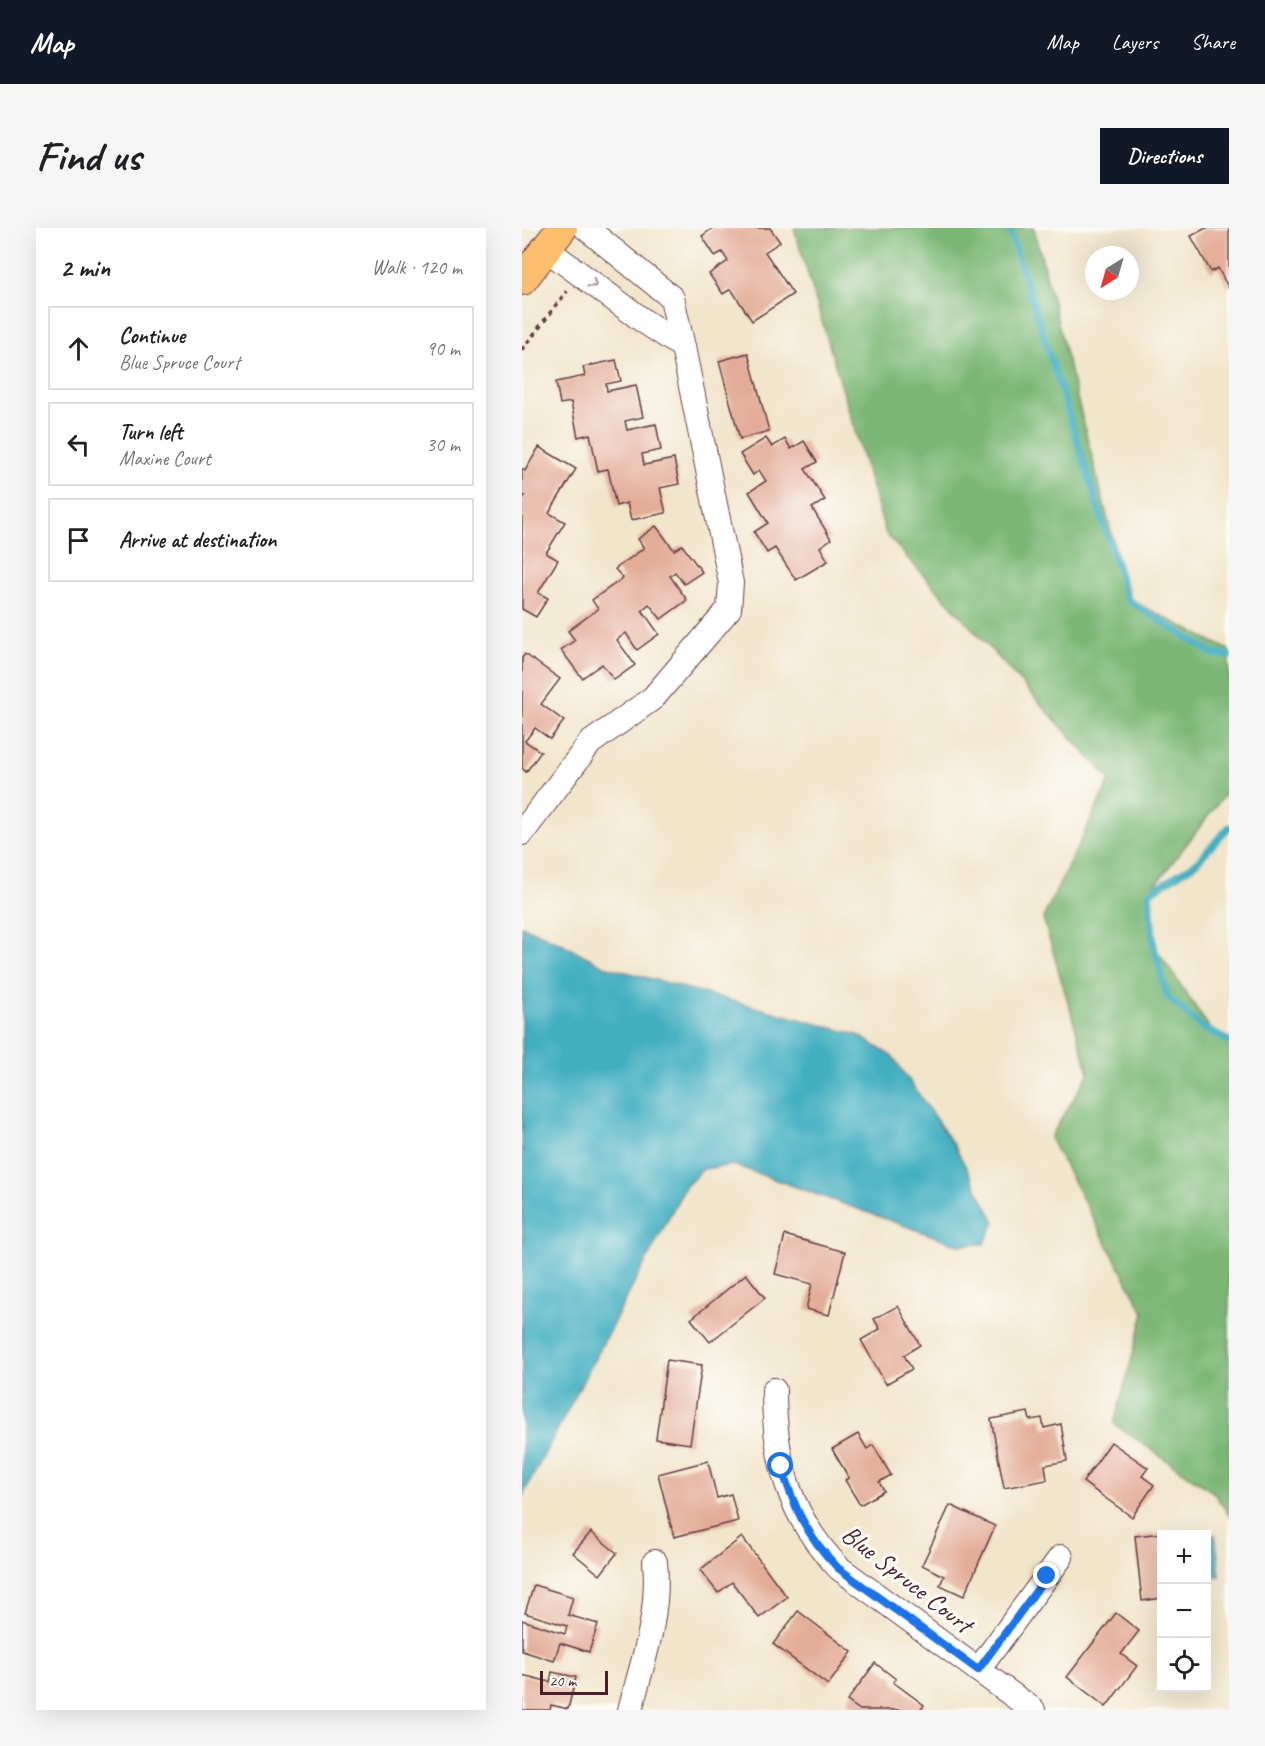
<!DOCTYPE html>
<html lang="en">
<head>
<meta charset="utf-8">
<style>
  body { margin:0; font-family:Caveat,sans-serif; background:#f6f6f6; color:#202124 }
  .controls { position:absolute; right:18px; bottom:18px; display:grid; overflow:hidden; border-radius:0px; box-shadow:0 6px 24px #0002 }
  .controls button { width:54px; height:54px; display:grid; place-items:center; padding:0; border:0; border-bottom:2px solid #e0e0e0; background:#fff; color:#202124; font:30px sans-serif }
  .compass { position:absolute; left:563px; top:18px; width:54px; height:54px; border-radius:50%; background:#fff; box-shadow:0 6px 24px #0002; rotate:217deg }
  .scale { position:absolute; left:18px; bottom:15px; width:68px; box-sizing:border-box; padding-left:6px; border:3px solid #4a1f2b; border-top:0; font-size:16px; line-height:21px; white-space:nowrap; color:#4a1f2b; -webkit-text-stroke:4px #fdfcf7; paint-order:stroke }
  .stop { position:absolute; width:18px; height:18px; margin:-14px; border:4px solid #1a73e8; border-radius:50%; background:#fff }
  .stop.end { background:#1a73e8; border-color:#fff; box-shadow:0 2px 6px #0008 }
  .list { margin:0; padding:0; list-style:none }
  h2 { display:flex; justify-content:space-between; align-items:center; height:78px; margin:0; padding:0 24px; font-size:26px }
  h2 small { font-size:20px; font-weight:400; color:#757577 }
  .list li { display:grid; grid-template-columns:39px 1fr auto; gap:18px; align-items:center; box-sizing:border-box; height:84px; margin:0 12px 12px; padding:0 12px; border:2px solid #e0e0e0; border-radius:0px }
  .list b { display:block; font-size:22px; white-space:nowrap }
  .list p { margin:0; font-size:20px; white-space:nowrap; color:#757577 }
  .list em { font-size:20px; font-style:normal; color:#757577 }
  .icon { flex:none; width:33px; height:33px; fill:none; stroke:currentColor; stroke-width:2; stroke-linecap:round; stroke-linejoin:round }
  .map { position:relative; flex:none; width:707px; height:1482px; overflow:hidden; border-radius:0px }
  header { display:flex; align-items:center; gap:36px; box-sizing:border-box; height:84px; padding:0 30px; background:#111827; color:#fff }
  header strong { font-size:28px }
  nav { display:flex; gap:33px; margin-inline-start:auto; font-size:21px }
  .intro { display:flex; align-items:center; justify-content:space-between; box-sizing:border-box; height:144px; padding:0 36px }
  h1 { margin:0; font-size:42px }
  .button { padding:15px 27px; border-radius:0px; background:#111827; color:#fff; font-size:21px; font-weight:700 }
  main { display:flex; gap:36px; padding:0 36px }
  aside { flex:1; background:#fff; border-radius:0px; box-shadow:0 6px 24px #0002 }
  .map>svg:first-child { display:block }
</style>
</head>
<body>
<header>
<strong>Map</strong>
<nav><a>Map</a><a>Layers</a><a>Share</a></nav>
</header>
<div class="intro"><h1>Find us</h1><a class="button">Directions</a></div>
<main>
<aside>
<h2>2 min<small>Walk · 120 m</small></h2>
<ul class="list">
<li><svg class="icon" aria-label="ahead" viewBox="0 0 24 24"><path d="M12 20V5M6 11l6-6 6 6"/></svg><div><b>Continue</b><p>Blue Spruce Court</p></div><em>90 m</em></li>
<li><svg class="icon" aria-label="left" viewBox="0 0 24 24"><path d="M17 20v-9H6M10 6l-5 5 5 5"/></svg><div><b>Turn left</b><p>Maxine Court</p></div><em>30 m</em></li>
<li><svg class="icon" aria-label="arrive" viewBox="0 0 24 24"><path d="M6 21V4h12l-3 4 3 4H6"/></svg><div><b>Arrive at destination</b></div></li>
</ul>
</aside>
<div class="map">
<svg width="707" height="1482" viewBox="0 0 707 1482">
  <rect width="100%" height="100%" fill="#fdfcf7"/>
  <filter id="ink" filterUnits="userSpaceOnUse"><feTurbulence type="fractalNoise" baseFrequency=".0167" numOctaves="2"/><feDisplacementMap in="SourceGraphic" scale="12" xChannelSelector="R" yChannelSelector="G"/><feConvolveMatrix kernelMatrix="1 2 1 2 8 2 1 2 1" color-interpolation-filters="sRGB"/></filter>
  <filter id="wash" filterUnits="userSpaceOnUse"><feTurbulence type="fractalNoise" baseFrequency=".008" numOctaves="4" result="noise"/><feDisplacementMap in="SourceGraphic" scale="24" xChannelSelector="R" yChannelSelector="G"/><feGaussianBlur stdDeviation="1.35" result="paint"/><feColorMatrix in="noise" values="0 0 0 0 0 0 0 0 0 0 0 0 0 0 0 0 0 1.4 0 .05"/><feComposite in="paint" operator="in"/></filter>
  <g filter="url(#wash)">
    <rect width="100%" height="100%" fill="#f1e5ca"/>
    <!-- forest -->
    <path fill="#7bb776" stroke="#626b50" stroke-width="1.5" d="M272,0H512L606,371L707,422V561L627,665L632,718L691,805L707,811V1287L692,1265L592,1196L622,1085L528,910L567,845L521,690L588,552L364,306Z"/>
    <!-- water -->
    <g fill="#43afc1" stroke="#466776" stroke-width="1.5">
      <path d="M0,698L39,715L82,738L336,807L371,829L433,919L473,994L462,1016L437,1017L212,937L181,941L163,959L0,1269Z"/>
      <path d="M693,1307L698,1348L685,1349V1308Z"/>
    </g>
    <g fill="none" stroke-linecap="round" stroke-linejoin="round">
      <!-- stream -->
      <g stroke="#43afc1" stroke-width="7">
        <path d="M487,0L606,372L691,426L707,428"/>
        <path d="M707,599L674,635L627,665L632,718L645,768L679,799L707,813"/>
      </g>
    </g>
    <g id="blocks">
      <!-- building -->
      <g fill="#e3ac98">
        <path d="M191,0H248L258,14L243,24L271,66L230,93L209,61L201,66L187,46L206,33L200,24L193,28L180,8Z"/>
        <path d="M684,0H707V61L696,40L689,44L669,8Z"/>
        <path d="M226,125L247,203L218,211L197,133Z"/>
        <path d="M94,132L99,153L84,156L85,163L114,157L121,189L103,193L105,202L134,196L139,222L120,226L122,237L152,231L157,256L138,260L144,285L109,292L105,275L94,278L86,241L76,243L68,206L56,209L49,174L38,176L34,154L63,148L61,139Z"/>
        <path d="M244,210L250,219L263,211L269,221L282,213L295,234L283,241L303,272L290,280L309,311L298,319L306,333L274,352L253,320L245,325L232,304L246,295L227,264L244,253L237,242L231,247L218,226Z"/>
        <path d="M17,219L54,241L27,285L43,294L24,325L36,332L16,365L26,370L14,389L0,381V272L3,268L0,266V241L3,243Z"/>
        <path d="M134,298L152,322L160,317L180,344L162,356L153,344L148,348L165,372L139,391L127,376L120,382L137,406L115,422L104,405L95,412L113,437L92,452L80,436L60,450L39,422L53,412L46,403L76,381L70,372L101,350L93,341L122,320L116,311Z"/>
        <path d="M3,426L38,451L19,476L42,493L28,511L13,500L3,513L19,524L4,544L0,540V430Z"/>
        <path d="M263,1007L323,1024L307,1087L284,1081L290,1056L253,1046Z"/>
        <path d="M224,1046L243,1070L188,1114L169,1091Z"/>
        <path d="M376,1078L398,1117L382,1127L390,1141L364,1156L339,1112L358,1101L352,1091Z"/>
        <path d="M145,1132L180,1137L168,1216L134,1211Z"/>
        <path d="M506,1184L508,1192L520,1190L522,1200L539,1196L545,1233L523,1237L525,1252L482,1260L469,1191Z"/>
        <path d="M336,1206L345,1221L351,1217L369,1247L357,1254L362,1263L338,1277L323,1252L327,1250L310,1221Z"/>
        <path d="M589,1214L626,1240L620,1248L632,1257L610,1289L561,1254Z"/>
        <path d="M186,1233L195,1270L209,1266L216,1293L152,1309L136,1246Z"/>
        <path d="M428,1277L473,1298L442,1368L418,1357L422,1348L400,1337Z"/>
        <path d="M69,1304L95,1325L78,1347L51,1325Z"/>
        <path d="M640,1305V1370L620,1373L613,1308Z"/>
        <path d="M220,1309L265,1369L237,1390L210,1354L196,1365L178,1342Z"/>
        <path d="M12,1357L51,1369L46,1387L76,1396L67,1424L38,1415L32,1433L0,1423V1392L43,1406L45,1398L3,1385Z"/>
        <path d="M276,1383L330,1424L306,1457L251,1416Z"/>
        <path d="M594,1385L617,1403L599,1426L615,1438L584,1479L545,1449Z"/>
        <path d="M353,1435L374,1451L371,1454L402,1477L399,1482H338L325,1473Z"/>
        <path d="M30,1444L54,1449L46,1481L29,1477L28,1482H0V1447L28,1454Z"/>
      </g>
    </g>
  </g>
  <g filter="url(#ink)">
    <use href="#blocks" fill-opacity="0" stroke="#633d43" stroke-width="1.5"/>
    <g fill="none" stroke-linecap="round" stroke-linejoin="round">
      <!-- minor casing -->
      <g stroke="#633d43" stroke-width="26">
        <g id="minor">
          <path d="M24,21L123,94L161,119L150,70L64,0"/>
          <path d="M0,605L68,515L131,470L207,381L209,355L161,119"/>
          <path d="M252,1162C252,1231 267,1289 317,1340L511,1482"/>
          <path d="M456,1442L539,1329"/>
          <path d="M108,1482C121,1433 138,1386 133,1334"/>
        </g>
      </g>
      <!-- major casing -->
      <g stroke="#633d43" stroke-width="32">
        <path id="major" d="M0,52L40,0"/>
      </g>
      <!-- path -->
      <path stroke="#633d43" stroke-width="4" stroke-dasharray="4.5 4.5" stroke-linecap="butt" d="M0,122L45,63"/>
      <!-- minor -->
      <use href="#minor" stroke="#fff" stroke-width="24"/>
      <!-- major -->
      <use href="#major" stroke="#fbbd6e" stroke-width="30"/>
    </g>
    <!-- one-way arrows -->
    <defs><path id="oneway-chevron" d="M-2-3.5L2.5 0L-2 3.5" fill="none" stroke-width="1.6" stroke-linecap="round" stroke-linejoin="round" transform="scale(1.5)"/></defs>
    <use stroke="#ae9aa0" href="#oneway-chevron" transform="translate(71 56) rotate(36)"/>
  </g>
  <g fill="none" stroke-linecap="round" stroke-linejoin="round" filter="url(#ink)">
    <!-- route -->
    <path stroke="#1a73e8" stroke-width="8" d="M259,1238C273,1281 284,1307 316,1340L456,1442L525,1348"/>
  </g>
  <g text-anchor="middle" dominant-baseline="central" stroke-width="6" stroke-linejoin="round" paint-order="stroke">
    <!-- street labels -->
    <g font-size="26" fill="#4a1f2b" stroke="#fdfcf7">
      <text transform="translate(385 1351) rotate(38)">Blue Spruce Court</text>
    </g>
  </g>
</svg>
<div class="controls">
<button>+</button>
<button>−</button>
<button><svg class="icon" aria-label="locate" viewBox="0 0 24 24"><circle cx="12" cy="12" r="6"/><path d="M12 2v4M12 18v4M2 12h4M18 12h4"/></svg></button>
</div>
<svg class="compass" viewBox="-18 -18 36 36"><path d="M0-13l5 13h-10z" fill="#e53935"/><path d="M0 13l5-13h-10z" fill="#757577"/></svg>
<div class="scale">20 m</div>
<div class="stop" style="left:259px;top:1238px"></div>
<div class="stop end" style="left:525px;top:1348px"></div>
</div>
</main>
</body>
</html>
